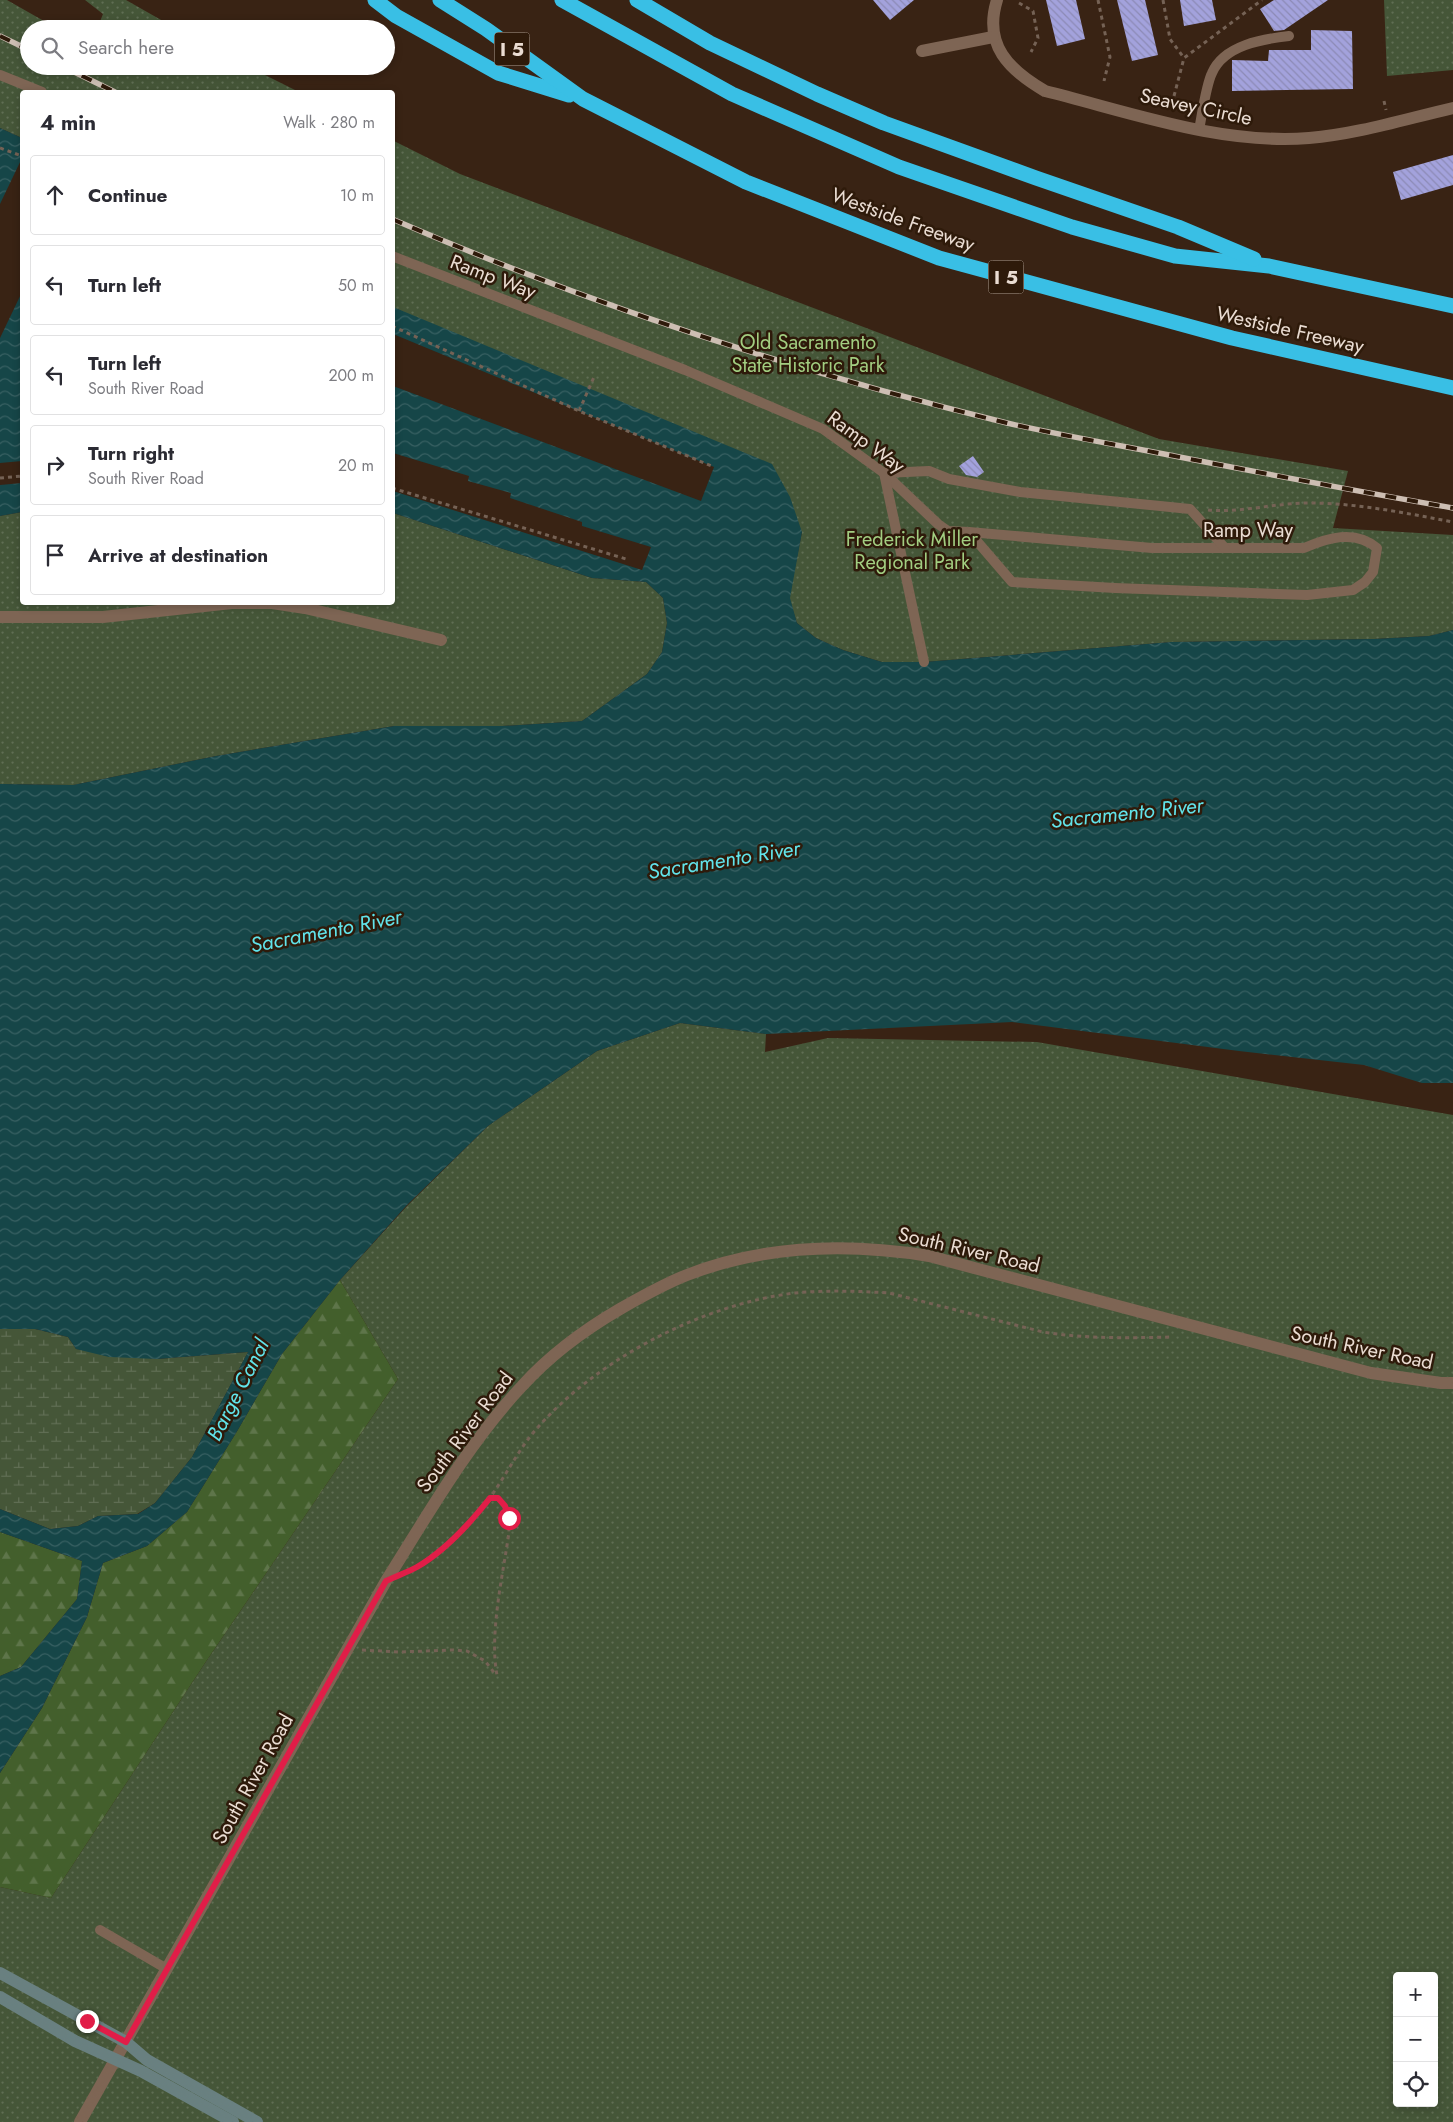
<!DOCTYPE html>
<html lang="en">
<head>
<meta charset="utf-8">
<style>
  body { margin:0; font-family:Jost,sans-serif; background:#f7f7f7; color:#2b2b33 }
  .controls { position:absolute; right:15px; bottom:15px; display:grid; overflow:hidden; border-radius:5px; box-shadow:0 2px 8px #0003 }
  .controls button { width:45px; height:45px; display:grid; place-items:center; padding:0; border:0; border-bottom:1px solid #e1e1e2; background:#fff; color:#2b2b33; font:25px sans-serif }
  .stop { position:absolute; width:15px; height:15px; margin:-11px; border:4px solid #e11d48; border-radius:50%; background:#fff }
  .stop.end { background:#e11d48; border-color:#fff; box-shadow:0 1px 5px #0008 }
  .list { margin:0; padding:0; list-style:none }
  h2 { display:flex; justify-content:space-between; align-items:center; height:65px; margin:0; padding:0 20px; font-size:21px }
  h2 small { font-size:16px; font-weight:400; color:#7c7c81 }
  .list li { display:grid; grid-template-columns:32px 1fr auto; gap:15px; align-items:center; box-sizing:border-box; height:80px; margin:0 10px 10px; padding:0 10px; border:1px solid #e1e1e2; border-radius:5px }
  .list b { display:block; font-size:19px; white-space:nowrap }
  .list p { margin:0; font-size:16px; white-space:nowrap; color:#7c7c81 }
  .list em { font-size:16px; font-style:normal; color:#7c7c81 }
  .icon { flex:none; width:28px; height:28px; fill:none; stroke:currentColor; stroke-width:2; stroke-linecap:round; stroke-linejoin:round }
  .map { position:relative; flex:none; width:1453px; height:2122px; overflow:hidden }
  .search { position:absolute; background:#fff; box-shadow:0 2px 8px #0003; left:20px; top:20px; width:375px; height:55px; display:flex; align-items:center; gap:12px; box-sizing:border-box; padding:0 18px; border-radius:28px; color:#7c7c81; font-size:19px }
  .panel { position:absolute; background:#fff; box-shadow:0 2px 8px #0003; left:20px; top:90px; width:375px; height:515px; border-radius:5px }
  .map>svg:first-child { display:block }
</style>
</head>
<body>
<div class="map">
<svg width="1453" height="2122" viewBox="0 0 1453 2122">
  <defs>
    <pattern id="grass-dots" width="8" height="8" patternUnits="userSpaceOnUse" patternTransform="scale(1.25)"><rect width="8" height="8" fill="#455638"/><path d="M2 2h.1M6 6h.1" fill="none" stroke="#606e54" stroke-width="1.8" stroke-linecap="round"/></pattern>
    <pattern id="forest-firs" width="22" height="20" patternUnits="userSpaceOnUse" patternTransform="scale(1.25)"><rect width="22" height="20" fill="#435f2c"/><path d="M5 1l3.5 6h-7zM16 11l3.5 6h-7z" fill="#5e754a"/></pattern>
    <pattern id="wetland-marsh" width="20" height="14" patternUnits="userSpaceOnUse" patternTransform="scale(1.25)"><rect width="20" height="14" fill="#455638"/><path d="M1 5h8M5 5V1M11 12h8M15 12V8" fill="none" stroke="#606e54"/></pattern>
    <pattern id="water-waves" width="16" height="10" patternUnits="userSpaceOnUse" patternTransform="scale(1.25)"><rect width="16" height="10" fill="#164648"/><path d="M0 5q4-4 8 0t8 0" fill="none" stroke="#386062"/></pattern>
    <pattern id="building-back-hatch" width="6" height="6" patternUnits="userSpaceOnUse" patternTransform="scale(1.25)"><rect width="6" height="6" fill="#a3a2dc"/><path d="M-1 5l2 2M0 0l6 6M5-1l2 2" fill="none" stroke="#8c8ab5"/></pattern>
  </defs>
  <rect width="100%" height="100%" fill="#392314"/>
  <!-- grass -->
  <g fill="url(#grass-dots)" fill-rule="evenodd">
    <path d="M0,0H7L58,29H29V66H247L299,92H22V138L0,128Z"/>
    <path d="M85,0H126L177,29H97L103,14Z"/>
    <path d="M1384,0H1453V70L1387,76Z"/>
    <path d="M392,140L460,174L1159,439L1348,471L1333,528L1453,535V630L1429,636L1374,639L1171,642L924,662H882L843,650L816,638L797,623L789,598L802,532L422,321L393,307Z"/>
    <path d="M22,512V602H392L393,513L592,578L646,582L663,598L667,623L662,652L647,674L582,721L502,726H394L216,756L73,785L0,784V516Z"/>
    <path d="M680,1023L766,1034L765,1052L828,1038L1037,1042L1453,1115V2122H0V1887L51,1898L205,1663L398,1379L340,1280L407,1206L488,1126L597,1051ZM1397,1976H1434V2103H1397Z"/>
  </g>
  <!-- forest -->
  <g fill="url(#forest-firs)">
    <path d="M340,1280L398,1379L205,1663L51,1898L0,1887V1773L42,1708L87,1617L103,1563L147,1546L187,1512L236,1433L282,1354Z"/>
    <path d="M0,1532L82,1561L77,1599L21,1667L0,1676Z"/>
  </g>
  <!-- wetland -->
  <path fill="url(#wetland-marsh)" d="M0,1329H35L68,1337L76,1349L157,1359L248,1352L192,1457L155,1503L137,1514L98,1516L78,1526L50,1529L0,1509Z"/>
  <!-- water -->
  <g fill="url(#water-waves)">
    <path d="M0,128L22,138V512L0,516Z"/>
    <path d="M393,307L772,464L790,497L802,532L790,598L797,623L816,638L843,650L882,662H924L1171,642L1374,639L1429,636L1453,630V1083H1422L1364,1065L1239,1051L1012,1022L766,1034L680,1023L597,1051L488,1126L407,1205L340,1280L282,1354L236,1433L187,1512L147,1546L103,1563L87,1617L42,1708L0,1773V1676L21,1667L77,1599L82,1561L0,1532V1509L50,1529L78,1526L98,1516L138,1514L155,1503L192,1457L248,1352L157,1359L109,1357L76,1349L68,1337L35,1329H0V784L73,785L216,756L394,726H502L582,721L647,674L662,652L667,623L663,598L646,582L592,578L393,513Z"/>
  </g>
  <!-- pier -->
  <g fill="#392314">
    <path d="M22,158V292L0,338V204Z"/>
    <path d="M393,334L714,467L701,501L393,386Z"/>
    <path d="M393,453L469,476L468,481L511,493L510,498L582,522V526L651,547L642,570L393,491Z"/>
    <path d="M22,461V483L0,485V463Z"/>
  </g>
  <!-- building -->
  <g fill="url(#building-back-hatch)">
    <path d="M873,0H914L890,20Z"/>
    <path d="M1046,0H1076L1085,39L1057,46Z"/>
    <path d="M1117,0H1145L1158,55L1132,61Z"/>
    <path d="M1180,0H1212L1216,20L1184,26Z"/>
    <path d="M1274,0H1328L1284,30L1274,31L1260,9Z"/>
    <path d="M1311,30L1352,31L1353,89L1232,91V60L1268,61L1269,50H1311Z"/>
    <path d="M1453,155V185L1401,200L1393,172Z"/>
    <path d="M973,456L984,472L977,477L966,475L959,466Z"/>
  </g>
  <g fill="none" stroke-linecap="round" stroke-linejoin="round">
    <!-- path -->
    <g stroke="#756255" stroke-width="3" stroke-dasharray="4 4" stroke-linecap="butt">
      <path d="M1098,0L1110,57L1104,81"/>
      <path d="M1163,0L1170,39L1184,58"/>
      <path d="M1019,3L1033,11L1038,38L1031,52"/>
      <path d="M1174,96L1184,58L1262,0"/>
      <path d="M1384,101L1386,110"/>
      <path d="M0,148L22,156"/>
      <path d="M392,326L579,411L714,467"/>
      <path d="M579,411L594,377"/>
      <path d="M0,478L22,476"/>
      <path d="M392,488L626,559"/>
      <path d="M1208,510C1241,513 1275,503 1308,503C1357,503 1405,513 1453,522"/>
      <path d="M490,1498H498C507,1509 509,1518 509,1532C503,1575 489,1634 497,1675"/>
      <path d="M411,1570L418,1566C444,1546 469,1526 489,1499C505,1477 516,1454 533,1433C593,1361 702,1304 795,1293C826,1290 858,1291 889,1293L1043,1332C1086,1339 1129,1338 1172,1337"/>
      <path d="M362,1650L399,1652L453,1650L467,1651L485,1661L496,1675"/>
    </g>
    <!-- lane -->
    <g stroke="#7e6554" stroke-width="10">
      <path d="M0,75L42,92"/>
      <path d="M1199,130C1202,115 1206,85 1212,73C1224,45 1263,39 1289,36"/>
      <path d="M392,256L685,370L823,429L884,473L938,524L948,531L969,532L1152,548H1304C1327,538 1355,529 1377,548L1373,572L1365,582L1353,590L1307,595L1115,588L1012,582L969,532"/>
      <path d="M884,473L929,471L949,479L1020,492L1190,509L1225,548"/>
      <path d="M884,473L924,662"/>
      <path d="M100,1930L167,1969"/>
    </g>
    <!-- street -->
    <g stroke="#7e6554" stroke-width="12">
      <path d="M997,0C983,45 1009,70 1045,91C1130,112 1220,145 1309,138C1358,134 1405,119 1453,108"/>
      <path d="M922,51L993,37"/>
      <path d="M0,617H103L232,603H272L305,608L441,640"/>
      <path d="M80,2122L386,1581C427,1516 469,1442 522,1386C550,1355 584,1330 620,1309C641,1297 664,1284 687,1275C764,1245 848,1243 929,1256L1371,1373L1441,1383H1453"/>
    </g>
    <!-- secondary -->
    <g stroke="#698080" stroke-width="12">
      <path d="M0,1973L126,2042L147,2060L257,2122"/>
      <path d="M0,1997L75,2041L141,2071L233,2122"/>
    </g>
    <!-- highway -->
    <g stroke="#39bfe5" stroke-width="15">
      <path d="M375,0L396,16L498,73L569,95"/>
      <path d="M440,0L486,29L583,99L746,182L939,258L1232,338L1453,388"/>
      <path d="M562,0L732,94L899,167L1072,227L1175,256L1269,266L1453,306"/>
      <path d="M637,0L710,43L817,94L884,123L1036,178L1178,227L1254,259"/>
    </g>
    <!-- rail casing -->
    <g stroke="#cdbeb3" stroke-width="5.5">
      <g id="rail">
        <path d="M0,36L29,50"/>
        <path d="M62,66L115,92"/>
        <path d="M392,219C591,305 797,372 1007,423C1059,435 1112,444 1164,454C1261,473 1357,491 1453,508"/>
      </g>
    </g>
    <!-- rail -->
    <use href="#rail" stroke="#2e1a0a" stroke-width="4" stroke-dasharray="11" stroke-linecap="butt"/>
  </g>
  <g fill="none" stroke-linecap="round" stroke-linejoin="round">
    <!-- route -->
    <path stroke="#e11d48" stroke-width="6" d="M87,2021L126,2042L386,1581C396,1576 408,1572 417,1567C445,1551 471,1522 490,1498H498L505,1506L509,1518"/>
  </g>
  <g text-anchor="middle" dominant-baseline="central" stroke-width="5" stroke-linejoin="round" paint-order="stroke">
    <!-- shield labels -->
    <g fill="#2e1a0a" stroke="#b2a296" stroke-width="1">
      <rect x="494.5" y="32.5" width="35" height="33" rx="4"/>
      <rect x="988.5" y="260.5" width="35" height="33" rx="4"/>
    </g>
    <g font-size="19" font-weight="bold" fill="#eadcd2">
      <text x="512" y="49">I 5</text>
      <text x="1006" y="277">I 5</text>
    </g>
    <!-- street labels -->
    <g font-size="20" fill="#eadcd2" stroke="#2e1a0a">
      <text transform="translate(1196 107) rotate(12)">Seavey Circle</text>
      <text transform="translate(903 220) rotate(20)">Westside Freeway</text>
      <text transform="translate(493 277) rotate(21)">Ramp Way</text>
      <text transform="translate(1290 330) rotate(13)">Westside Freeway</text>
      <text transform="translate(866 442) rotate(36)">Ramp Way</text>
      <text x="1248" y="530">Ramp Way</text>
      <text transform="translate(969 1250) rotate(13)">South River Road</text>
      <text transform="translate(1362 1348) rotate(12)">South River Road</text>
      <text transform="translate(465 1432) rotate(-53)">South River Road</text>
      <text transform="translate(253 1779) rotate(-61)">South River Road</text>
    </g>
    <!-- park labels -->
    <g font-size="20" fill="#a2ce81" stroke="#2e1a0a">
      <text x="808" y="342">Old Sacramento<tspan x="808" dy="23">State Historic Park</tspan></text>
      <text x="912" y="539">Frederick Miller<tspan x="912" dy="23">Regional Park</tspan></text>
    </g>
    <!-- water labels -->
    <g font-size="21" font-style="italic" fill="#61e4eb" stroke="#2e1a0a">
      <text transform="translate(1127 813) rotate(-6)">Sacramento River</text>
      <text transform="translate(724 860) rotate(-9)">Sacramento River</text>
      <text transform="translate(326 931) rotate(-11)">Sacramento River</text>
      <text transform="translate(238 1390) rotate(-63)">Barge Canal</text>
    </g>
  </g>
</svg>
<div class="controls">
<button>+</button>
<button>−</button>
<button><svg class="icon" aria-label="locate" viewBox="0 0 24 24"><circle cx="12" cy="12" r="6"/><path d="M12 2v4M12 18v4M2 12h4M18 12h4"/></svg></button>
</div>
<div class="stop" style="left:509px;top:1518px"></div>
<div class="stop end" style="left:87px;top:2021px"></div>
<div class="search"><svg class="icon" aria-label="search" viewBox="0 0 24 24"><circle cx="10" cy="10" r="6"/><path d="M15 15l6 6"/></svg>Search here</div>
<section class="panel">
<h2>4 min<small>Walk · 280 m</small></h2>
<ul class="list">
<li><svg class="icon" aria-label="ahead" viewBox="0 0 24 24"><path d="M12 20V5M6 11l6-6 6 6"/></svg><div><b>Continue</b></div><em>10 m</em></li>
<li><svg class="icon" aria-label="left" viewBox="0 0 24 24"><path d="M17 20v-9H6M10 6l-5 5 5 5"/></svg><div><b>Turn left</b></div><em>50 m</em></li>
<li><svg class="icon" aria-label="left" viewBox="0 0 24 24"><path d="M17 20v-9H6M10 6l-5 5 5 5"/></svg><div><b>Turn left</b><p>South River Road</p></div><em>200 m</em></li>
<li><svg class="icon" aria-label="right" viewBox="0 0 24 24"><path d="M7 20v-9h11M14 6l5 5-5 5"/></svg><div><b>Turn right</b><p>South River Road</p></div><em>20 m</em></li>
<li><svg class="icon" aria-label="arrive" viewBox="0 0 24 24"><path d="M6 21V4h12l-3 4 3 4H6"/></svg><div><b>Arrive at destination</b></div></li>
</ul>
</section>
</div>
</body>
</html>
